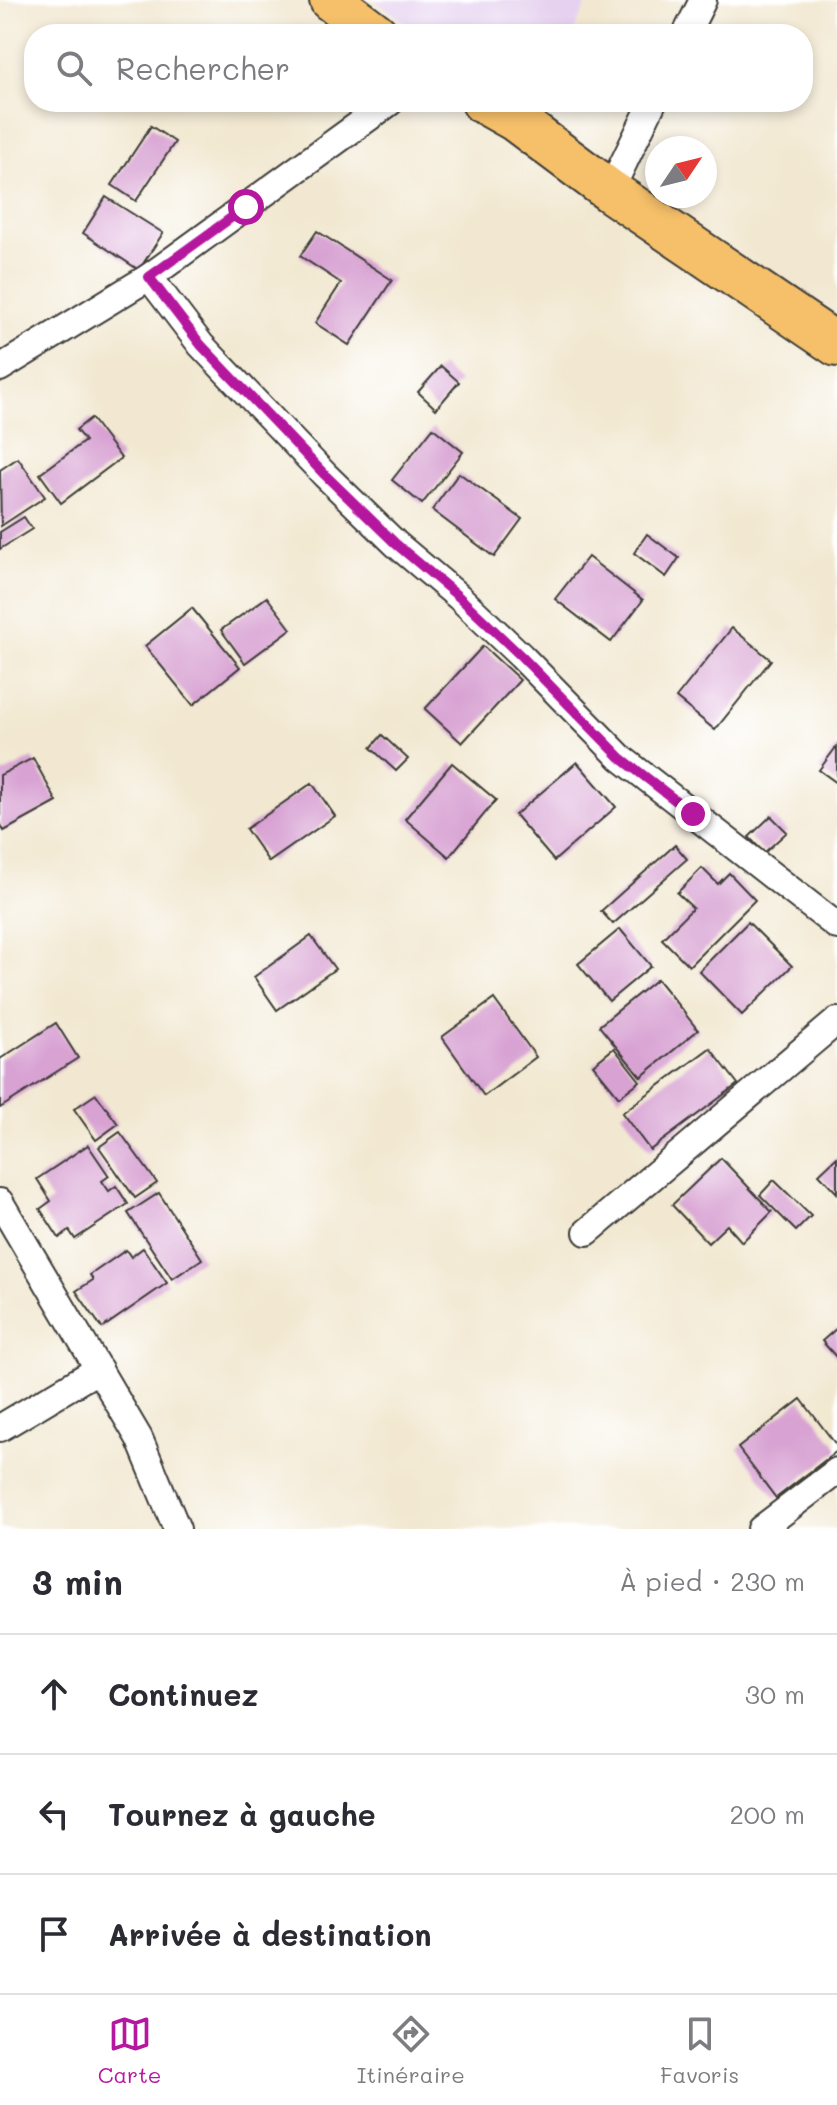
<!DOCTYPE html>
<html lang="fr">
<head>
<meta charset="utf-8">
<style>
  body { margin:0; font-family:Mali,sans-serif; background:#f2f2f3; color:#2b2b33 }
  .compass { position:absolute; left:645px; top:136px; width:72px; height:72px; border-radius:50%; background:#fff; box-shadow:0 4px 12px #0003; rotate:55deg }
  .stop { position:absolute; width:24px; height:24px; margin:-18px; border:6px solid #b5179e; border-radius:50%; background:#fff }
  .stop.end { background:#b5179e; border-color:#fff; box-shadow:0 2px 8px #0008 }
  .list { margin:0; padding:0; list-style:none }
  h2 { display:flex; justify-content:space-between; align-items:center; height:104px; margin:0; padding:0 32px; font-size:34px }
  h2 small { font-size:26px; font-weight:400; color:#7c7c81 }
  .list li { display:grid; grid-template-columns:52px 1fr auto; gap:24px; align-items:center; box-sizing:border-box; height:120px; padding:0 32px; border-top:2px solid #e1e1e2 }
  .list b { display:block; font-size:30px; white-space:nowrap }
  .list em { font-size:26px; font-style:normal; color:#7c7c81 }
  .icon { flex:none; width:44px; height:44px; fill:none; stroke:currentColor; stroke-width:2; stroke-linecap:round; stroke-linejoin:round }
  .map { position:relative; flex:none; width:837px; height:1529px; overflow:hidden }
  .search { position:absolute; background:#fff; box-shadow:0 4px 12px #0003; left:24px; right:24px; top:24px; height:88px; display:flex; align-items:center; gap:20px; box-sizing:border-box; padding:0 28px; border-radius:32px; color:#7c7c81; font-size:30px }
  .sheet { height:464px; background:#fff }
  nav { display:flex; justify-content:space-around; align-items:center; box-sizing:border-box; height:112px; border-top:2px solid #e1e1e2; background:#fff; font-size:22px; color:#7c7c81 }
  nav a { display:grid; justify-items:center; gap:4px }
  nav .on { color:#b5179e }
  .map>svg:first-child { display:block }
</style>
</head>
<body>
<div class="map">
<svg width="837" height="1529" viewBox="0 0 837 1529">
  <rect width="100%" height="100%" fill="#fff"/>
  <filter id="ink" filterUnits="userSpaceOnUse"><feTurbulence type="fractalNoise" baseFrequency=".0125" numOctaves="2"/><feDisplacementMap in="SourceGraphic" scale="16" xChannelSelector="R" yChannelSelector="G"/><feConvolveMatrix kernelMatrix="1 2 1 2 8 2 1 2 1" color-interpolation-filters="sRGB"/></filter>
  <filter id="wash" filterUnits="userSpaceOnUse"><feTurbulence type="fractalNoise" baseFrequency=".006" numOctaves="4" result="noise"/><feDisplacementMap in="SourceGraphic" scale="32" xChannelSelector="R" yChannelSelector="G"/><feGaussianBlur stdDeviation="1.8" result="paint"/><feColorMatrix in="noise" values="0 0 0 0 0 0 0 0 0 0 0 0 0 0 0 0 0 1.4 0 .05"/><feComposite in="paint" operator="in"/></filter>
  <g filter="url(#wash)">
    <rect width="100%" height="100%" fill="#f2e8d1"/>
    <!-- built -->
    <path fill="#e6d2f0" d="M374,0H589L572,34H423Z"/>
    <g id="blocks">
      <!-- building -->
      <g fill="#d8a2d3">
        <path d="M151,126L175,142L136,201L112,185Z"/>
        <path d="M106,197L163,233L139,270L83,233Z"/>
        <path d="M317,231L392,280L349,345L315,323L341,283L300,256Z"/>
        <path d="M441,366L459,382L436,409L418,392Z"/>
        <path d="M91,418L121,458L61,503L40,474L85,441L76,430Z"/>
        <path d="M433,428L463,452L422,504L392,480Z"/>
        <path d="M18,458L45,497L1,526L0,470Z"/>
        <path d="M459,473L522,519L494,557L432,510Z"/>
        <path d="M24,517L32,529L0,549V532Z"/>
        <path d="M647,534L679,558L666,577L634,553Z"/>
        <path d="M588,557L643,600L611,642L555,599Z"/>
        <path d="M267,597L291,629L245,663L221,630Z"/>
        <path d="M192,608L240,667L193,705L145,646Z"/>
        <path d="M732,628L771,660L715,730L676,698Z"/>
        <path d="M483,646L520,680L462,743L425,709Z"/>
        <path d="M382,735L408,759L396,771L371,748Z"/>
        <path d="M837,746V783L819,770Z"/>
        <path d="M33,758L57,802L4,831L0,823V775Z"/>
        <path d="M577,762L616,807L554,861L515,815Z"/>
        <path d="M452,763L496,800L449,857L405,819Z"/>
        <path d="M312,783L335,816L269,862L246,829Z"/>
        <path d="M771,816L787,832L764,853L749,837Z"/>
        <path d="M675,845L687,859L613,924L601,911Z"/>
        <path d="M702,868L718,884L729,873L755,900L689,966L662,939L693,908L677,893Z"/>
        <path d="M748,922L792,966L742,1015L699,971Z"/>
        <path d="M620,929L651,966L609,1001L578,964Z"/>
        <path d="M311,936L335,969L277,1010L254,977Z"/>
        <path d="M657,979L698,1030L641,1077L599,1026Z"/>
        <path d="M494,999L536,1057L484,1096L442,1037Z"/>
        <path d="M56,1023L78,1058L0,1108V1059Z"/>
        <path d="M614,1048L640,1081L619,1097L593,1065Z"/>
        <path d="M710,1048L738,1084L650,1150L622,1113Z"/>
        <path d="M96,1094L118,1124L96,1140L74,1109Z"/>
        <path d="M120,1132L157,1183L135,1198L99,1147Z"/>
        <path d="M88,1145L109,1176L102,1181L109,1191L116,1186L128,1204L75,1239L69,1230L59,1238L40,1209L51,1201L37,1179Z"/>
        <path d="M837,1157V1193L819,1174Z"/>
        <path d="M721,1158L772,1212L742,1242L727,1225L708,1243L672,1205Z"/>
        <path d="M774,1180L811,1216L796,1231L760,1195Z"/>
        <path d="M159,1193L202,1259L172,1279L128,1213Z"/>
        <path d="M143,1248L167,1283L102,1328L76,1291L93,1280L90,1275L126,1250L131,1257Z"/>
        <path d="M837,1328V1358L822,1341Z"/>
        <path d="M801,1399L837,1446V1451L776,1498L738,1448Z"/>
      </g>
    </g>
  </g>
  <g filter="url(#ink)">
    <use href="#blocks" fill-opacity="0" stroke="#3c3b37" stroke-width="2"/>
    <g fill="none" stroke-linecap="round" stroke-linejoin="round">
      <!-- street casing -->
      <g stroke="#3c3b37" stroke-width="30">
        <g id="street">
          <path d="M686,34L703,0"/>
          <path d="M610,191L653,102"/>
          <path d="M149,277L201,345L325,475L396,544L459,597L521,656L621,758L837,926"/>
          <path d="M0,368L149,277L390,102"/>
          <path d="M0,1202L139,1438L177,1529"/>
          <path d="M587,1232L837,1021"/>
          <path d="M0,1428L99,1369"/>
          <path d="M761,1529L837,1471"/>
        </g>
      </g>
      <!-- primary casing -->
      <g stroke="#3c3b37" stroke-width="46">
        <g id="primary">
          <path d="M331,0L376,34"/>
          <path d="M483,102L515,120L610,191L837,345"/>
        </g>
      </g>
      <!-- street -->
      <use href="#street" stroke="#fff" stroke-width="26"/>
      <!-- primary -->
      <use href="#primary" stroke="#f6c06b" stroke-width="42"/>
    </g>
  </g>
  <g fill="none" stroke-linecap="round" stroke-linejoin="round" filter="url(#ink)">
    <!-- route -->
    <path stroke="#b5179e" stroke-width="10" d="M246,207L149,277L201,345L325,475L396,544L459,597L521,656L621,758L693,814"/>
  </g>
</svg>
<svg class="compass" viewBox="-18 -18 36 36"><path d="M0-13l5 13h-10z" fill="#e53935"/><path d="M0 13l5-13h-10z" fill="#7c7c81"/></svg>
<div class="stop" style="left:246px;top:207px"></div>
<div class="stop end" style="left:693px;top:814px"></div>
<div class="search"><svg class="icon" aria-label="search" viewBox="0 0 24 24"><circle cx="10" cy="10" r="6"/><path d="M15 15l6 6"/></svg>Rechercher</div>
</div>
<section class="sheet">
<h2>3 min<small>À pied · 230 m</small></h2>
<ul class="list">
<li><svg class="icon" aria-label="ahead" viewBox="0 0 24 24"><path d="M12 20V5M6 11l6-6 6 6"/></svg><div><b>Continuez</b></div><em>30 m</em></li>
<li><svg class="icon" aria-label="left" viewBox="0 0 24 24"><path d="M17 20v-9H6M10 6l-5 5 5 5"/></svg><div><b>Tournez à gauche</b></div><em>200 m</em></li>
<li><svg class="icon" aria-label="arrive" viewBox="0 0 24 24"><path d="M6 21V4h12l-3 4 3 4H6"/></svg><div><b>Arrivée à destination</b></div></li>
</ul>
</section>
<nav>
<a class="on"><svg class="icon" aria-label="map" viewBox="0 0 24 24"><path d="M3 6l6-2 6 2 6-2v14l-6 2-6-2-6 2zM9 4v14M15 6v14"/></svg>Carte</a>
<a><svg class="icon" aria-label="directions" viewBox="0 0 24 24"><path d="M12 3l9 9-9 9-9-9zM9 14v-3h6M13 9l2 2-2 2"/></svg>Itinéraire</a>
<a><svg class="icon" aria-label="saved" viewBox="0 0 24 24"><path d="M7 4h10v16l-5-4-5 4z"/></svg>Favoris</a>
</nav>
</body>
</html>
